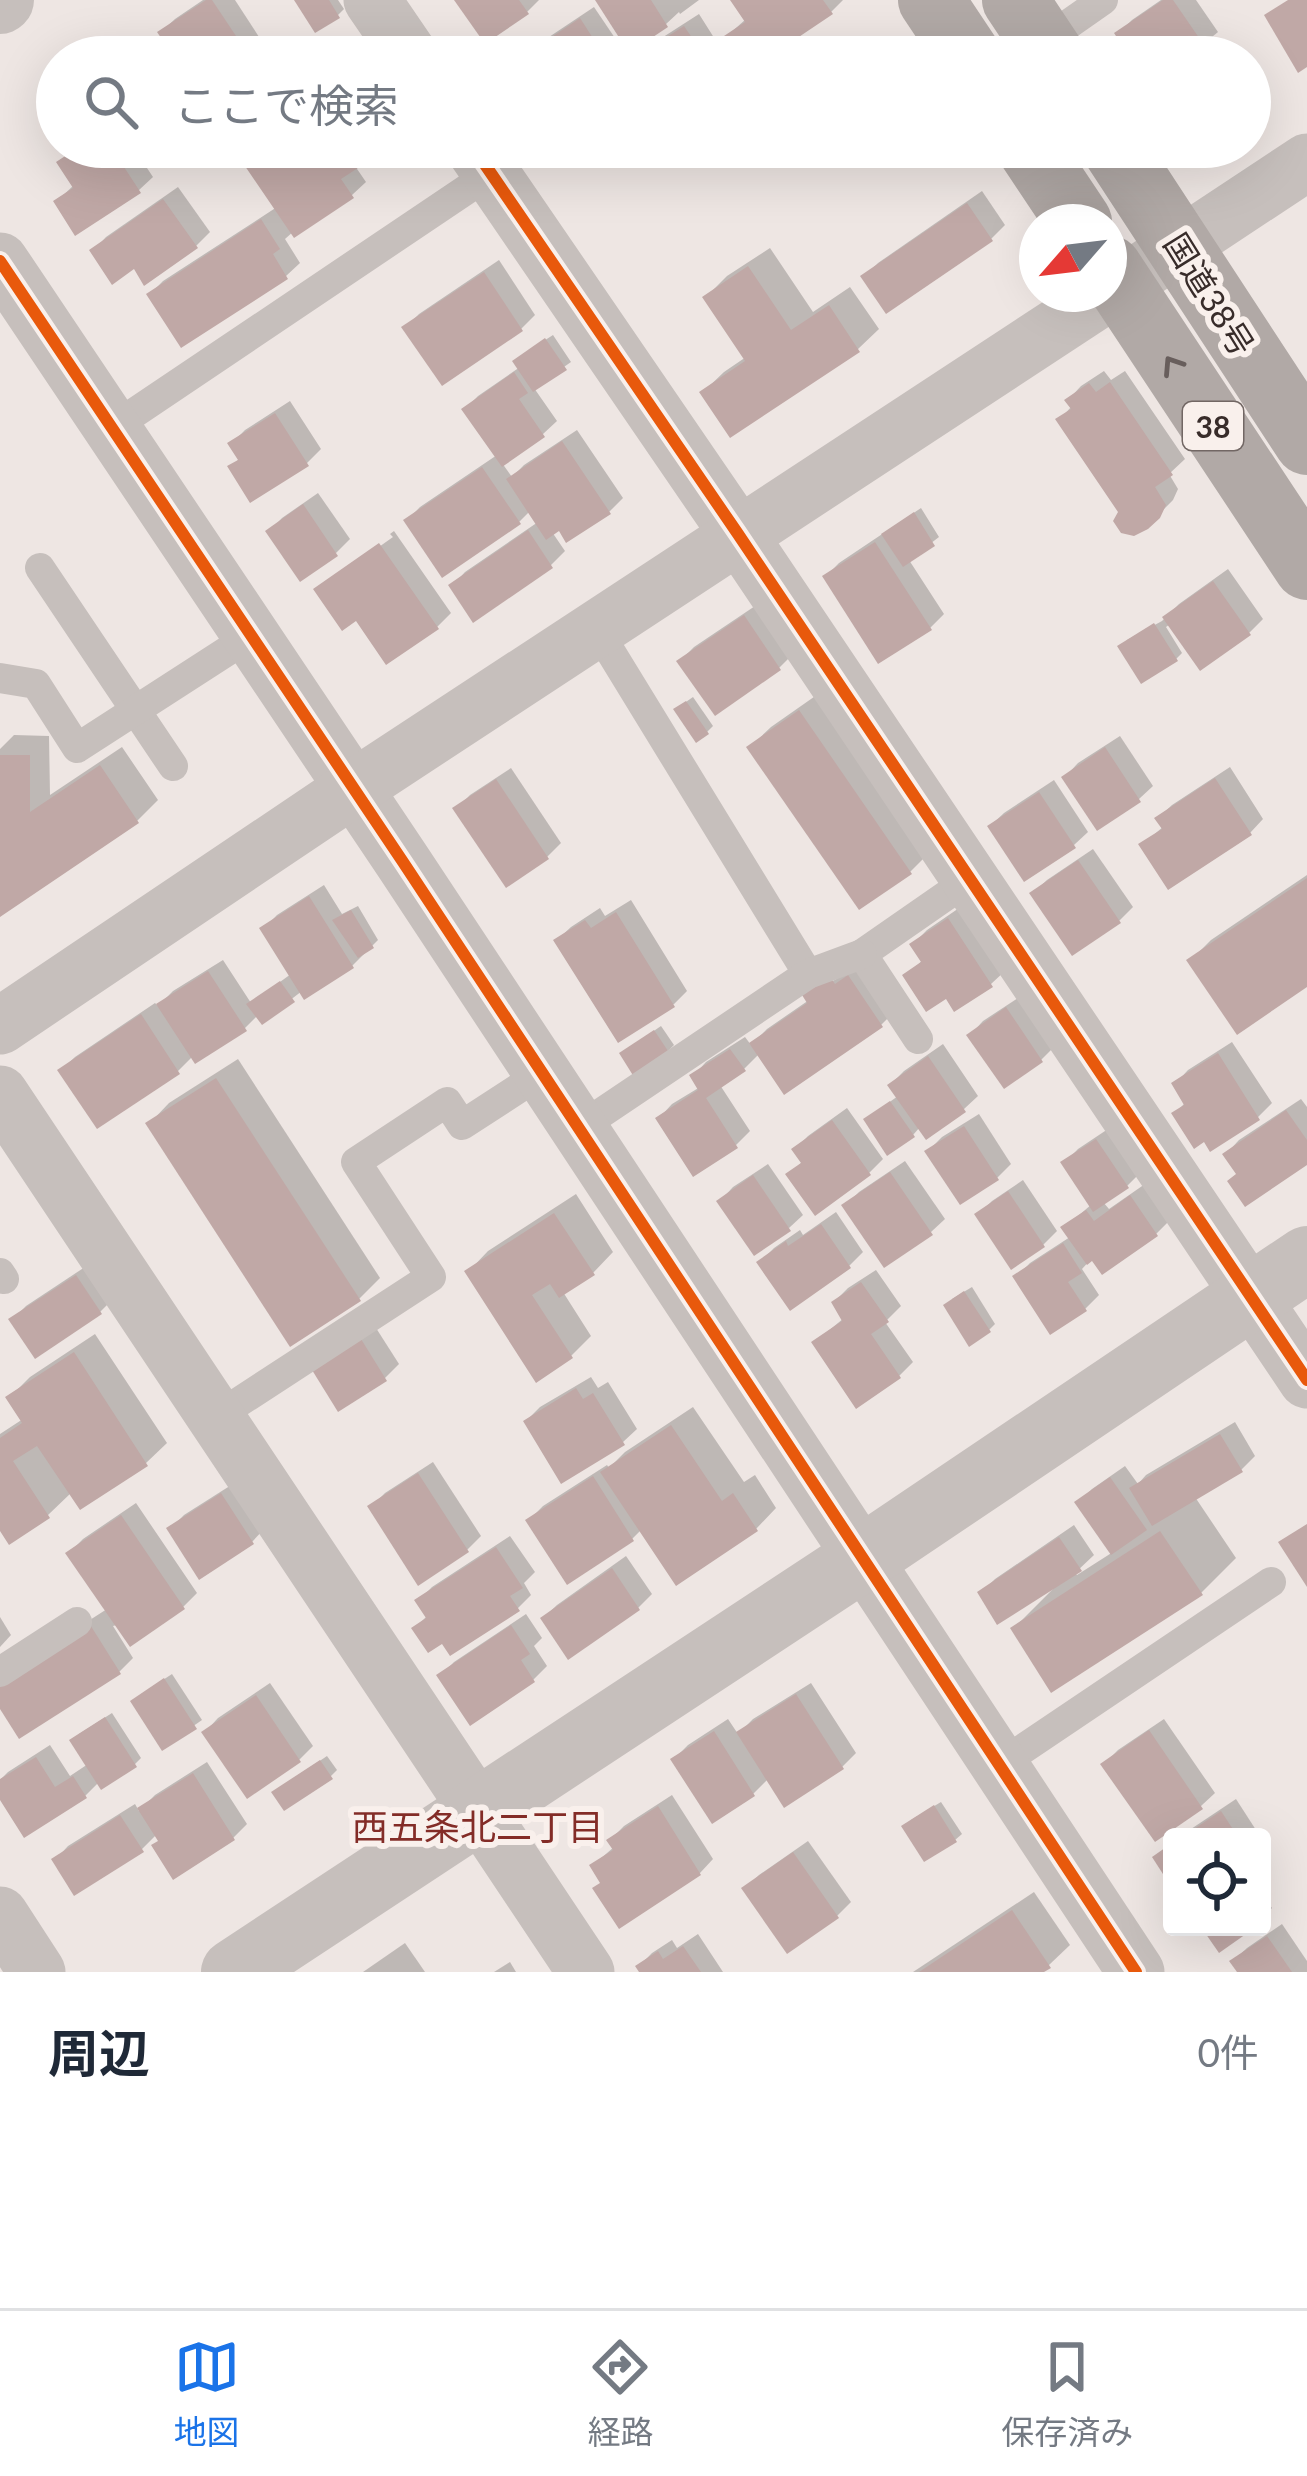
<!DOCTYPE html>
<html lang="ja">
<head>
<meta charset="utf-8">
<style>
  body { margin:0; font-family:Lato,"Noto Sans JP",sans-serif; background:#f2f2f3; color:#1f2937 }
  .controls { position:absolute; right:36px; bottom:36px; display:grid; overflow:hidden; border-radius:12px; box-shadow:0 12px 48px #0002 }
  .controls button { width:108px; height:108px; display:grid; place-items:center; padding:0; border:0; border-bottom:3px solid #e0e1e3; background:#fff; color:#1f2937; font:60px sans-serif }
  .compass { position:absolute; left:1019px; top:204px; width:108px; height:108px; border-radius:50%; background:#fff; box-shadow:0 12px 48px #0002; rotate:242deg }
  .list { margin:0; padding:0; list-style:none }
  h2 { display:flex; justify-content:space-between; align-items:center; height:156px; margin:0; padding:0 48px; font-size:51px }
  h2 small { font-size:39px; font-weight:400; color:#747a83 }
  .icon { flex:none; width:66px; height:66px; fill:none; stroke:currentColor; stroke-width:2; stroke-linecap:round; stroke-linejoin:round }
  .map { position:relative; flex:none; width:1307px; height:1972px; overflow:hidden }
  .search { position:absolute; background:#fff; box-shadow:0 12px 48px #0002; left:36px; right:36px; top:36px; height:132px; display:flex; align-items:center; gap:30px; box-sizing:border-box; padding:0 42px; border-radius:66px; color:#747a83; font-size:45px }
  .sheet { height:336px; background:#fff }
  nav { display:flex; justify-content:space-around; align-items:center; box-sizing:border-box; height:168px; border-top:3px solid #e0e1e3; background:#fff; font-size:33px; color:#747a83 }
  nav a { display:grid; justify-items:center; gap:6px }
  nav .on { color:#1a73e8 }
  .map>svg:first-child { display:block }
</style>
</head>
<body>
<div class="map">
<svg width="1307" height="1972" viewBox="0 0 1307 1972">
  <rect width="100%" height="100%" fill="#eee6e3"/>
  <!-- shadow -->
  <g fill="#0003">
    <path d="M203,0H235L272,57H177L161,32L175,19Z"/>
    <path d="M298,0H338L344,9L338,15Z"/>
    <path d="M458,0H539L527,12Z"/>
    <path d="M599,0H699L680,14L679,12L666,24Z"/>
    <path d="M734,0H843L831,12L764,57H645L644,55L657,41L699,14L718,44L746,19Z"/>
    <path d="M1161,0H1196L1218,32L1188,57H1134L1118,34L1132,20Z"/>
    <path d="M594,7L621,47L611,57H527L540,43Z"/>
    <path d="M373,44L381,57H353Z"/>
    <path d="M76,147H133L153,177L139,190L76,232L57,201L74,185L60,162Z"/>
    <path d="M236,147L376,148L355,166L366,182L352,195L294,231L285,239L300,263L286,276L182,344L150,294L163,281L277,207Z"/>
    <path d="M178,187L210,232L196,246L134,265L93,251L106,237Z"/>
    <path d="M982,191L1005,225L991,239L864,277L878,263Z"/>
    <path d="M770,248L813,312L850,287L879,329L858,349L703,392L724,372L746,357L706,297L727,276Z"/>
    <path d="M499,260L535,315L521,329L405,328L419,314Z"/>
    <path d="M553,335L571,362L534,388L557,421L543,434L502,463L512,477L524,465L577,430L623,498L609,512L552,532L565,551L551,565L474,618L452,586L465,572L538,522L530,511L519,522L406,521L420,507L497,455L465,409L478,396L520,367L522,355Z"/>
    <path d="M1104,371L1111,380L1125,371L1185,459L1169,474L1178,489L1173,500L1146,527L1122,512L1059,420L1072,406L1068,400L1081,386Z"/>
    <path d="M290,401L321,449L307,463L231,467L240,458L231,444L245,430Z"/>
    <path d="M318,493L350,539L336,553L269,532L282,518Z"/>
    <path d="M921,508L939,537L909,560L944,614L930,628L825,577L839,563Z"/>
    <path d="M394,531L451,613L437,627L356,617L317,590L328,579V583L393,537L390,534Z"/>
    <path d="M1228,569L1263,619L1249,633L1170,624L1166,627L1182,653L1176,659L1127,640L1162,621L1179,604Z"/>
    <path d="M758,604L793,654L779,668L680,661L694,647Z"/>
    <path d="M821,692L930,852L910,872L750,747L771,727Z"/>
    <path d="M693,697L713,726L707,732L683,704Z"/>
    <path d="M14,735L49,736L50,795L122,747L158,800L137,821L0,913V749Z"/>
    <path d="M1120,736L1153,786L1139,799L1098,827L1065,777L1078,763Z"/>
    <path d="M1230,767L1263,819L1250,833L1142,845L1164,826L1158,818L1172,805Z"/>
    <path d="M511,768L561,843L547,857L506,884L456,809L470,795Z"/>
    <path d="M1054,780L1088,832L1074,845L990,826L1004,813Z"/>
    <path d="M1093,849L1133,907L1119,921L1033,893L1047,880Z"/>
    <path d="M1307,875V984L1190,961L1211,940Z"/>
    <path d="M324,885L342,914L358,906L378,940L352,966L305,996L302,991L263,1021L258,1015L245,1028L193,1056L178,1071L61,1070L75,1057L155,1003L158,1006L173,991L223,960L251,1003L291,974L263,929L277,915Z"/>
    <path d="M631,900L687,991L674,1004L619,1039L557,940L571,927L600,908L605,916Z"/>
    <path d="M962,906L1005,971L991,984L947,994L906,975L923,960L913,944L927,930Z"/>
    <path d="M863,964L895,1011L881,1025L760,1053L744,1069L720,1085L750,1131L736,1145L659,1118L672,1104L700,1087L693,1076L706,1062L745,1037L751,1045L767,1029L809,1000L806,996Z"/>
    <path d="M1021,996L1055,1046L1041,1060L970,1035L983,1021Z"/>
    <path d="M661,1026L674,1045L668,1051L629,1048Z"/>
    <path d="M1232,1042L1272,1103L1258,1117L1175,1113L1186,1102L1175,1084L1188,1070Z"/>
    <path d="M943,1044L978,1096L964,1109L926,1136L920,1127L913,1135L873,1114L898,1096L890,1085L904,1071Z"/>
    <path d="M238,1059L380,1278L359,1299L149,1124L169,1103Z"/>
    <path d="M1301,1099L1307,1107V1161L1239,1173L1226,1154L1239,1140Z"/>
    <path d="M847,1108L883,1159L869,1173L789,1175L803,1161L795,1149L808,1136Z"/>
    <path d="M979,1114L1011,1164L997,1178L928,1151L942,1137Z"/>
    <path d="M1111,1127L1141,1172L1127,1186L1103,1202L1109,1209L1145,1184L1170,1220L1156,1234L1093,1257L1082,1269L1099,1295L1085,1309L1051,1331L1016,1277L1030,1263L1070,1237L1064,1228L1092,1204L1064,1163L1078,1149Z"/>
    <path d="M905,1161L945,1219L931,1232L845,1206L859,1192Z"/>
    <path d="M768,1164L803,1215L789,1228L720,1201L733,1187Z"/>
    <path d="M1023,1180L1057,1231L1043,1245L1012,1266L978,1215L992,1201Z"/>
    <path d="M576,1194L613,1252L593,1273L563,1292L591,1336L571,1356L468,1272L488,1251Z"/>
    <path d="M836,1212L863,1252L849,1266L760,1262L774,1248L800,1230L803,1235Z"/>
    <path d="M91,1263L114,1298L100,1312L12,1320L26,1306Z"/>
    <path d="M876,1270L901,1306L885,1322L913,1362L899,1376L815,1342L844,1318L834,1302L848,1288Z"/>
    <path d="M972,1287L995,1324L989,1330L952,1299Z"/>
    <path d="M376,1328L399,1364L385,1378L339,1408L316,1370Z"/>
    <path d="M95,1334L167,1443L146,1463L81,1506L72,1492L48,1515L10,1541L0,1525V1434L23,1419L9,1398L30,1377Z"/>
    <path d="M591,1377L598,1388L608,1382L637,1429L623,1442L526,1421L540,1407Z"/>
    <path d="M693,1407L744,1482L755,1475L776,1508L756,1529H642L632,1539L529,1520L543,1506L607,1465L609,1468L625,1452Z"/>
    <path d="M1235,1422L1255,1456L1241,1470L1195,1497L1236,1558L1201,1593L1013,1629L1054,1588L981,1593L995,1579L1074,1525L1094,1555L1075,1573L1077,1575L1113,1552L1078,1503L1092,1489L1125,1466L1138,1484L1146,1475Z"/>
    <path d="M433,1462L481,1536L467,1550L419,1581L371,1507L385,1493Z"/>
    <path d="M236,1482L265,1528L252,1542L170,1529L184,1515Z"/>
    <path d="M136,1503L197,1593L183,1607L113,1626L133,1658L119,1672L0,1703L4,1675L107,1609L69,1553L83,1539Z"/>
    <path d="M510,1536L535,1572L524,1583L531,1595L518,1608L443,1639L415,1628L428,1615L418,1601L432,1587Z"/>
    <path d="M626,1556L652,1594L638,1608L543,1618L557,1605Z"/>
    <path d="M526,1614L542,1638L534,1646L547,1666L533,1680L440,1676L454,1662Z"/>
    <path d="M0,1617L11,1635L0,1647Z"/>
    <path d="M172,1674L202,1720L163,1747L140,1695Z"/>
    <path d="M270,1683L313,1746L299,1760L205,1732L218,1718Z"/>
    <path d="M811,1683L856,1753L842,1767L769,1778L753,1794L674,1759L688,1745L728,1719L738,1734L753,1719Z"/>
    <path d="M112,1713L141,1758L135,1764L99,1782L85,1796L0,1794V1780L8,1772L50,1745L70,1776L88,1764L79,1734Z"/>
    <path d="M1164,1719L1215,1793L1201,1806L1155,1838L1104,1764L1118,1750Z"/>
    <path d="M327,1756L337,1770L331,1776L281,1787Z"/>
    <path d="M207,1762L247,1824L233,1838L160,1840L157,1834L142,1849L55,1860L68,1846L135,1804L139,1811L155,1795Z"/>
    <path d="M672,1795L713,1859L700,1873L603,1882L592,1866L614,1847L610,1840L624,1826Z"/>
    <path d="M1236,1799L1256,1830L1248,1837H1179Z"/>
    <path d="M941,1802L962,1834L955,1840L911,1820Z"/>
    <path d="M808,1841L851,1902L837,1916L745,1889L759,1875Z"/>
    <path d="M1034,1892L1070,1945L1049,1965L1039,1972H913Z"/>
    <path d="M1262,1894L1272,1908L1262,1918Z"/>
    <path d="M1282,1924L1307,1961V1972H1241L1233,1961L1247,1948Z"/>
    <path d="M698,1934L723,1972H642L639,1966L652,1953L672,1940L677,1948Z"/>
    <path d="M405,1943L425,1972H363Z"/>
    <path d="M510,1962L516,1972H494Z"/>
  </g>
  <!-- building -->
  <g fill="#c0a8a6">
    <path d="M206,0H212L250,57H174L157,32Z"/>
    <path d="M294,0H329L340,18L315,33Z"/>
    <path d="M454,0H519L529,14L485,44Z"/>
    <path d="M595,0H651L668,27L629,53Z"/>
    <path d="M730,0H823L833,14L769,57H730L718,40L745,22Z"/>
    <path d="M1163,0H1173L1206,48L1194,57H1130L1114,33Z"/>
    <path d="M1288,0H1307V67L1298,73L1264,15Z"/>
    <path d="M580,18L605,57H522Z"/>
    <path d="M684,26L705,57H642L640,54Z"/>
    <path d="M79,147H111L141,193L75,236L53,201L73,188L56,162Z"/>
    <path d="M232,147H319L325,155L337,147H352L364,164L341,179L354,198L294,238Z"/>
    <path d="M163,199L198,248L144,286L134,269L112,285L89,250Z"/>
    <path d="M967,203L993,241L886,314L860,276Z"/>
    <path d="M261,219L280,249L273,254L288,279L181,348L146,294Z"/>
    <path d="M748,266L791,330L829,305L860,352L730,438L699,392L745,361L702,297Z"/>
    <path d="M484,272L523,331L442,386L401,327Z"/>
    <path d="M545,338L567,370L533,392L512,361Z"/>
    <path d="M514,372L528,393L519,399L545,437L502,467L461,409Z"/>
    <path d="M1110,382L1173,475L1155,487L1166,505L1160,518L1148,529L1134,536L1121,533L1113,521L1118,512L1055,419L1071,409L1064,400L1089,383L1096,392Z"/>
    <path d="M275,413L309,466L250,503L227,466L238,460L227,443Z"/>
    <path d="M562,441L611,514L566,543L559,531L546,540L506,479Z"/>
    <path d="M482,467L521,524L442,578L403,520Z"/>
    <path d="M303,504L338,556L300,582L265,531Z"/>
    <path d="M914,512L935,546L903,567L881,534Z"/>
    <path d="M528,530L553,568L473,623L448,585Z"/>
    <path d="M875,542L932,630L878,664L822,576Z"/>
    <path d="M379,543L439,629L386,665L356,621L342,631L313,589Z"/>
    <path d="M1213,581L1251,635L1200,671L1162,617Z"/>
    <path d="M744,615L781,670L715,716L676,661Z"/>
    <path d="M1154,623L1178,661L1141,684L1117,646Z"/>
    <path d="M686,701L709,734L696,743L673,709Z"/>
    <path d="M799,710L912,874L859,910L746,747Z"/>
    <path d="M1105,747L1141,802L1097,831L1061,777Z"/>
    <path d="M0,755H30V812L100,765L139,823L0,917Z"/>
    <path d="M1215,778L1252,835L1168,890L1138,844L1162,829L1154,818Z"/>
    <path d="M496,779L549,859L506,888L452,808Z"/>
    <path d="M1039,792L1076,848L1024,882L987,826Z"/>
    <path d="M1078,860L1121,923L1072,956L1029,893Z"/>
    <path d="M1307,878V987L1237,1035L1186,960Z"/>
    <path d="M309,896L354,968L304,1000L259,928Z"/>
    <path d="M351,910L374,948L358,958L332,920Z"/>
    <path d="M616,912L675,1007L618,1043L553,940L585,920L591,928Z"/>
    <path d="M948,918L993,987L954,1012L946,999L926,1012L902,975L921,962L909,944Z"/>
    <path d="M208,971L247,1031L195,1064L156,1004Z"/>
    <path d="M848,975L883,1027L784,1095L749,1043L807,1003L802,995L830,977L835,984Z"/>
    <path d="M280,981L295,1002L262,1025L246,1004Z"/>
    <path d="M1006,1007L1043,1062L1004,1089L966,1035Z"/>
    <path d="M141,1014L180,1074L97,1129L57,1070Z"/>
    <path d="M654,1030L670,1054L634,1077L619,1053Z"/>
    <path d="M730,1049L746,1071L706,1098L738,1148L693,1177L655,1118L698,1090L689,1075Z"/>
    <path d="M1218,1053L1260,1120L1210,1152L1204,1142L1194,1149L1171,1113L1184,1105L1171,1083Z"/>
    <path d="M928,1056L966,1112L926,1140L887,1085Z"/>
    <path d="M216,1078L361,1301L290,1347L145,1123Z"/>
    <path d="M890,1101L915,1137L887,1156L863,1119Z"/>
    <path d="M1286,1110L1307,1140V1165L1245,1207L1227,1181L1236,1174L1222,1154Z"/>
    <path d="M832,1120L871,1175L815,1216L785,1174L801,1163L791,1149Z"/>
    <path d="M964,1126L999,1180L960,1205L924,1151Z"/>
    <path d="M1096,1139L1129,1188L1093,1212L1060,1162Z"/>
    <path d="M890,1172L933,1235L884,1268L841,1205Z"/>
    <path d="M753,1175L791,1231L754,1256L716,1201Z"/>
    <path d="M1008,1191L1045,1247L1011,1270L974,1214Z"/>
    <path d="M1130,1195L1158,1236L1102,1275L1092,1261L1087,1265L1060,1227L1086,1210L1094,1221Z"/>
    <path d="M554,1213L595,1275L559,1298L550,1284L532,1295L573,1358L536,1383L464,1271Z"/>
    <path d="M821,1224L851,1268L790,1311L756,1262L786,1241L788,1246Z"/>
    <path d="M1063,1243L1082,1273L1068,1282L1087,1311L1050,1335L1012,1276Z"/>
    <path d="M76,1275L102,1314L35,1359L8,1319Z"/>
    <path d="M861,1282L889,1322L871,1334L901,1378L856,1409L811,1342L842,1321L831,1302Z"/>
    <path d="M964,1291L991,1332L969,1347L943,1305Z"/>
    <path d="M361,1339L387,1381L338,1412L312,1370Z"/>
    <path d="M74,1352L148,1466L80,1510L37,1446L13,1461L50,1518L9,1545L0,1531V1438L22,1423L5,1397Z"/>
    <path d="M576,1388L583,1399L593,1393L625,1445L561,1484L523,1421Z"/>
    <path d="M671,1425L722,1501L733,1493L758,1531L676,1586L600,1472Z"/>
    <path d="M1220,1434L1243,1472L1152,1526L1129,1488Z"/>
    <path d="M418,1473L469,1552L418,1586L367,1506Z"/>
    <path d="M593,1476L634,1541L567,1585L525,1520Z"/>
    <path d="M1110,1477L1147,1530L1111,1555L1074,1502Z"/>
    <path d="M221,1493L254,1544L199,1580L166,1528Z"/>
    <path d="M121,1515L185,1609L130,1647L65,1553Z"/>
    <path d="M1307,1524V1587L1278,1542Z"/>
    <path d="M1160,1531L1203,1595L1051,1693L1010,1628Z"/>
    <path d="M1059,1537L1082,1571L997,1625L977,1592Z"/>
    <path d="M496,1547L523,1588L510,1596L520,1611L450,1656L442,1644L428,1653L411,1628L426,1618L414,1600Z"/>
    <path d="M612,1568L640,1610L568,1660L540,1618Z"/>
    <path d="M89,1623L121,1674L19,1739L0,1709V1680Z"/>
    <path d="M511,1625L530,1654L521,1660L535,1682L470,1726L436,1675Z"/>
    <path d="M164,1678L197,1729L162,1751L130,1701Z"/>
    <path d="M796,1694L844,1769L784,1808L736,1732Z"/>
    <path d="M256,1695L301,1762L247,1799L201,1732Z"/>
    <path d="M105,1717L137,1767L101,1790L69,1740Z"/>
    <path d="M1149,1730L1203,1809L1155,1842L1100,1764Z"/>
    <path d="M714,1731L755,1796L712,1824L670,1759Z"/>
    <path d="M36,1757L55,1787L73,1776L87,1798L24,1838L0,1800V1779Z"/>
    <path d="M320,1760L333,1779L284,1811L271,1792Z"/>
    <path d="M193,1773L235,1840L173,1880L151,1845L158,1841L137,1808Z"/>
    <path d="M934,1805L957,1842L924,1862L901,1826Z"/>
    <path d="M658,1806L701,1875L619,1929L592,1888L600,1883L589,1865L613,1850L606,1840Z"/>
    <path d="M1221,1811L1238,1837H1182Z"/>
    <path d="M120,1815L144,1852L74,1896L51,1859Z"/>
    <path d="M1172,1843V1888L1152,1857Z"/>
    <path d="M793,1852L839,1918L787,1954L741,1888Z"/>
    <path d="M1012,1910L1051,1968L1044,1972H919Z"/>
    <path d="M1201,1927H1256L1219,1953Z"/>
    <path d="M1267,1936L1292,1972H1237L1229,1961Z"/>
    <path d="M683,1946L701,1972H639L635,1966L658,1951L663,1959Z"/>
  </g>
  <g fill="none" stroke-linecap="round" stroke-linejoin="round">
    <!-- service -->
    <g stroke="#c6bfbc" stroke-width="30">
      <path d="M1043,42L1103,0"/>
      <path d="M112,428L491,173"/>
      <path d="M40,568L173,766"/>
      <path d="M596,628L808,974"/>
      <path d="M0,678L36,684L77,748L252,635"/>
      <path d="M918,1039L862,954L970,879"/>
      <path d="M579,1128L808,974L862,954"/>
      <path d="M0,1273L4,1279"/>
      <path d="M216,1417L431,1277L356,1162L447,1102L462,1125L542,1073"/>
      <path d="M0,1672L77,1622"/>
      <path d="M999,1765L1271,1582"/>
    </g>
    <!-- minor -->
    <g stroke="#c6bfbc" stroke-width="57">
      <path d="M372,0L411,57"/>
      <path d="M473,147L738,534L1307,1380"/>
      <path d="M0,261L403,862L1136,1972"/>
      <path d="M1109,293L1307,162"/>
      <path d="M0,1026L354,788L1107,294"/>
      <path d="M0,1094L586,1972"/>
      <path d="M0,1915L37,1972"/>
    </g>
    <!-- tertiary -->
    <g stroke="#c6bfbc" stroke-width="66">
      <path d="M0,1L1,0"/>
      <path d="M234,1972L863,1558L1307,1259"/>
    </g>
    <!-- trunk -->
    <g stroke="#b1a9a6" stroke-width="66">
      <path d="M931,0L969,57"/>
      <path d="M1015,0L1053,57"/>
      <path d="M1029,147L1079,222"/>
      <path d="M1114,147L1307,442"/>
      <path d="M1109,268L1307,567"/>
    </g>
    <!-- cycleway casing -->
    <g stroke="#f9f0ec" stroke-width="20">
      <g id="cycleway">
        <path d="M473,147L738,534L1307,1380"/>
        <path d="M0,261L403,862L1136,1972"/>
      </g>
    </g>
    <!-- cycleway -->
    <use href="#cycleway" stroke="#e8590c" stroke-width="12"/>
  </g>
  <!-- one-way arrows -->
  <defs><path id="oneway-chevron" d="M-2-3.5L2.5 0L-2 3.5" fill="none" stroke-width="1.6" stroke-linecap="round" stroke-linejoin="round" transform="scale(3)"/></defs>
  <use stroke="#685e5c" href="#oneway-chevron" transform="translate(1172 365) rotate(-123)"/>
  <g text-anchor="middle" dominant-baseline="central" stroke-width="12" stroke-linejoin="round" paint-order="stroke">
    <!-- shield labels -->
    <rect fill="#f9f0ec" stroke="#726764" stroke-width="3" x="1183" y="402" width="60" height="48" rx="9"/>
    <g font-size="30" font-weight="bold" fill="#382c2a">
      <text x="1213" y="426">38</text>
    </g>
    <!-- street labels -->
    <g font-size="33" fill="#382c2a" stroke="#f9f0ec">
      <text transform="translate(1210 294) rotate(58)">国道38号</text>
    </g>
    <!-- neighbourhood labels -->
    <g font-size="36" fill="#832c27" stroke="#f9f0ec">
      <text x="478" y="1826">西五条北二丁目</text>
    </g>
  </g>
</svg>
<div class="controls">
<button><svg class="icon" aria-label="locate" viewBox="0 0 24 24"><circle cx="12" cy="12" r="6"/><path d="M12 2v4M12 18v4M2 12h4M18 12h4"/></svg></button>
</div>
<svg class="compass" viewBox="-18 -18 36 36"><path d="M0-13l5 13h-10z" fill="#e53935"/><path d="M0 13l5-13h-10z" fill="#747a83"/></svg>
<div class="search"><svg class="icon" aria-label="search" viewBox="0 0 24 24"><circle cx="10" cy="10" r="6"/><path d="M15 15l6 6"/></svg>ここで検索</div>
</div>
<section class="sheet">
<h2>周辺<small>0件</small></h2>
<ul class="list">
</ul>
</section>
<nav>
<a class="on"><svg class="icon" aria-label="map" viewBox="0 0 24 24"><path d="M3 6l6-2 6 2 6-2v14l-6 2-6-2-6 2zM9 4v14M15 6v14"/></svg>地図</a>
<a><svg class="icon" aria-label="directions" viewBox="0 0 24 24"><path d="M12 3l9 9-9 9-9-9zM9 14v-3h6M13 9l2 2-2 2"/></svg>経路</a>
<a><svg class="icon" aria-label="saved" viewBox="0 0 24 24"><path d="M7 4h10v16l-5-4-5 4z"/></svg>保存済み</a>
</nav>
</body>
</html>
